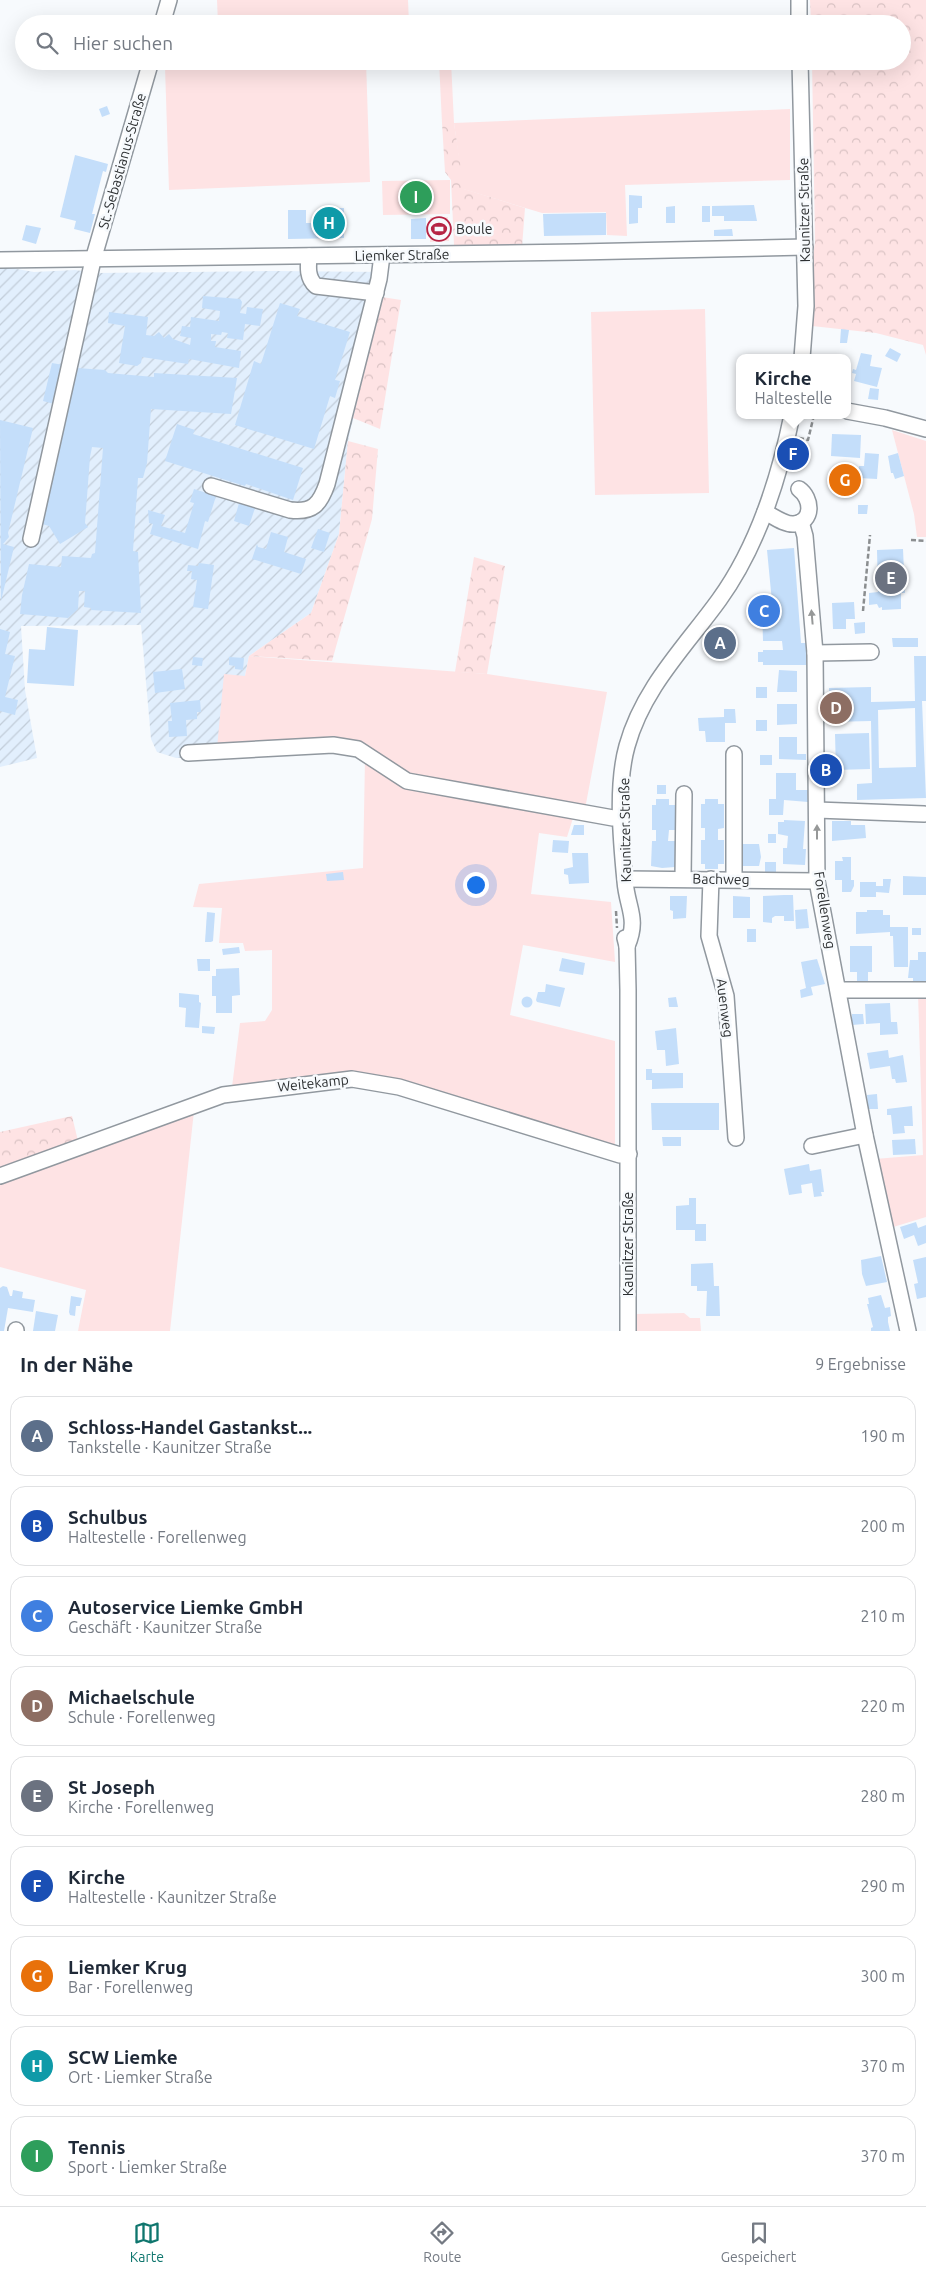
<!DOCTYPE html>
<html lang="de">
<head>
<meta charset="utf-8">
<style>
  body { margin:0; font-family:Ubuntu,sans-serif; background:#f2f2f3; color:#1f2937 }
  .you { position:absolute; left:475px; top:884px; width:18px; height:18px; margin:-12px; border:4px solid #fff; border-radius:50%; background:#1a73e8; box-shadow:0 0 0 8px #1a73e833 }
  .badge { display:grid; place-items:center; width:32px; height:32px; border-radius:50%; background:#0f766e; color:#fff; font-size:16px; font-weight:700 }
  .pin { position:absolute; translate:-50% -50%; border:2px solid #fff; box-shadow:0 1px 5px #0006 }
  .popup { position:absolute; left:736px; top:354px; width:115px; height:65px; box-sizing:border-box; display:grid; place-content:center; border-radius:10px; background:#fff; filter:drop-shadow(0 1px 4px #0005); font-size:16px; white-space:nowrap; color:#747a83 }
  .popup b { font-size:19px; color:#1f2937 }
  .popup::after { content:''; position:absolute; left:50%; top:100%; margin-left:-10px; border:10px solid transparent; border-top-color:#fff }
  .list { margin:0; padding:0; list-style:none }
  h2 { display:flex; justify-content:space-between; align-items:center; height:65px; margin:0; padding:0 20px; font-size:21px }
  h2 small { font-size:16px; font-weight:400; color:#747a83 }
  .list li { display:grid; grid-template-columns:32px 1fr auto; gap:15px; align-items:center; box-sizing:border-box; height:80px; margin:0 10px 10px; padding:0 10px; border:1px solid #e0e1e3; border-radius:15px }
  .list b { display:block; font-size:19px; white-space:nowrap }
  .list p { margin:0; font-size:16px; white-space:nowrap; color:#747a83 }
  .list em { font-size:16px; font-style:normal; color:#747a83 }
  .icon { flex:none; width:28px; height:28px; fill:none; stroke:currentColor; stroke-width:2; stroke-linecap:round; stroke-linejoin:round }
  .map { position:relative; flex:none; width:926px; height:1331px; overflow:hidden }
  .search { position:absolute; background:#fff; box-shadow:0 5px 20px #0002; left:15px; right:15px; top:15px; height:55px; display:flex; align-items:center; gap:12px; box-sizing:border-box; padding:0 18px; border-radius:28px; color:#747a83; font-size:19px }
  .sheet { height:875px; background:#fff }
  nav { display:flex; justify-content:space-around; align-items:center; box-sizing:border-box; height:70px; border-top:1px solid #e0e1e3; background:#fff; font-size:14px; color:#747a83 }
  nav a { display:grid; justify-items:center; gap:2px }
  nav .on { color:#0f766e }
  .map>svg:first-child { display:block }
</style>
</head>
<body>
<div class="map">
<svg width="926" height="1331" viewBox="0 0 926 1331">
  <defs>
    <pattern id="industrial-furrows" width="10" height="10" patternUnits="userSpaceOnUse" patternTransform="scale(1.25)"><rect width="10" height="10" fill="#e2effd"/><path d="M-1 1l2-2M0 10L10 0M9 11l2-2" fill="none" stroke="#c2cdd9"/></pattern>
    <pattern id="forest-crowns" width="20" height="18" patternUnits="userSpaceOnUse" patternTransform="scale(1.25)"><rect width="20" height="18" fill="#fee3e4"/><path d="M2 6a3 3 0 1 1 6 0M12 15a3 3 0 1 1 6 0" fill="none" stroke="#dac3c4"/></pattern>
  </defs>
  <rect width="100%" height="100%" fill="#f7fafd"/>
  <!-- industrial -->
  <path fill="url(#industrial-furrows)" d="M0,266L34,272L75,270L97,273L271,271L387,272L348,441L339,534L311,613L249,656L245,676L217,748L196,758H176L157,752L151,739L141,625L21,626L25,690L37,758L0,767Z"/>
  <!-- green -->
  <g fill="#fee3e4">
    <path d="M217,0H408L409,24H218Z"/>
    <path d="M306,61H366L370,182L169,190L165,67Z"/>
    <path d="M439,61H451L454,123L790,109V180L625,185L627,236L607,235L606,212L542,213L463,189L454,123H442Z"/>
    <path d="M450,180V214L383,215L382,181Z"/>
    <path d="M430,217H448L449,241L430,242Z"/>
    <path d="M705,309L709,493L595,495L591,312Z"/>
    <path d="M892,430L926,441V537H917L914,514Z"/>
    <path d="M249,656L487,674L607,692L585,809L405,775L367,750L217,748L224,674L245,676Z"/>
    <path d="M365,759L400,783L574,815L567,837L539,833L531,894L611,902L615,962L523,945L510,1015L615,1041V1148L401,1083L232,1087L240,1023L265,1021L272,1010V950L245,951L243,943H219L222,908L193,907L199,884L363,868Z"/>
    <path d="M918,993H926V1217L890,1228L875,1159L923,1155Z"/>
    <path d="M194,1111L170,1331H78L86,1290L0,1267V1185Z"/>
    <path d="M684,1313L690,1318H700L701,1331H635V1314Z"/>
  </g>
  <!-- forest -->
  <g fill="url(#forest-crowns)">
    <path d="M810,0H926V355L923,345L876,333L812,326V264L815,242L812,61H902V24H811Z"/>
    <path d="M442,123H454L464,189L525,208L522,247L454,245L451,180L445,172Z"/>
    <path d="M382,297L401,300L380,429L353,418Z"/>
    <path d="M348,441L378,449L372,519L332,661L249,656L311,613L339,534Z"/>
    <path d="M474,557L505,566L487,674L455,672Z"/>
    <path d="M72,1116L78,1141L0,1170V1132Z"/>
  </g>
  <!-- building -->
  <g fill="#c4defa" fill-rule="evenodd">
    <path d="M107,106L110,114L102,117L99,109Z"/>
    <path d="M75,155L108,164L106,172L103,171L92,214H95L90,233L74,229L76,221L60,217Z"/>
    <path d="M629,195L642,196V208H638V223L629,224Z"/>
    <path d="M754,205L757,221H724V216H712V206Z"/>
    <path d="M675,206V223H666V207Z"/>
    <rect x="702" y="206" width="8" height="16"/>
    <path d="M331,208H344V238L288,239V210H306V223H323V217L331,216Z"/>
    <path d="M606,213V235L544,236L543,214Z"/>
    <path d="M426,218V239H411V219Z"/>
    <path d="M26,225L41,228L36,244L22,240Z"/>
    <path d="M732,229L733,236H714V230Z"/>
    <path d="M203,296L240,299L242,302L240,313L246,314L247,307L263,309L260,326L245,324L243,340L227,338L228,333L222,332L221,335L211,334V341H216L215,347L241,351L239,368L189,359L188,364L142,357L141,363L137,366L119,363L125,326L108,323L109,312L148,317L146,335L154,336L159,332L164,338L169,334L173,339L190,345L191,338L180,336L182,326L190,327L191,317L219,321L220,311L202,308Z"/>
    <path d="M280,303L300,309L297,316L350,332L335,380L340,381L335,398L330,396L314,449L235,425L254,361L261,364Z"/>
    <path d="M841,329L849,330L847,343H840Z"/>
    <path d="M890,348L901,354L897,362L885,356Z"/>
    <path d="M861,353L872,355L870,366L882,368L877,387L854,381L856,374L852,373L853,369L856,370Z"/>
    <path d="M52,363L63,365L54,404L43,401Z"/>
    <path d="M77,368L105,370L108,373L154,377V373L237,378L231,414L151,409L147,463L143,478H138L133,551L138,552L141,613L91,610V608L84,607L85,591H79L78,609L68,618L20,614L22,595L29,564L61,567L62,556L91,558L92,554L95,553L103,448L92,447L90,457L85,523L88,527L60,544L49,526L39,523Z"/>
    <path d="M870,388L879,389L878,400L868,399Z"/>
    <path d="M0,420L33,428L8,533L9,537L3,544L14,547L1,601Z"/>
    <path d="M177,424L195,430L193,434L303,468L293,500L246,484L245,486L165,461Z"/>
    <path d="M832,434L861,435L860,458L831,456Z"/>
    <path d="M865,453L879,454L877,479L858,478L859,466H864Z"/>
    <path d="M898,453L904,476L895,479L893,473H891L888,456Z"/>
    <path d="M833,471L854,472L853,496L834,495L835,482H832Z"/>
    <path d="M194,489L216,496L208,522L205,521L198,549L150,534L153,524L149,523L148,510L165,515L161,526L185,533L194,503L190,502Z"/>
    <path d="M239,503L255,508L249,526L234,521Z"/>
    <path d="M858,505H868L867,514H858Z"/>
    <path d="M318,529L330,533L324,552L311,548Z"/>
    <path d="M271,532L288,537L284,552L306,559L301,574L252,559L257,544L258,547L266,549Z"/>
    <path d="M794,548L801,643H806V665H763V662H758V652H763V650H783L782,641H763L762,607L759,606V600L768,599L769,602H772L767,550Z"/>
    <path d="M903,549L905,593H901V609L882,610V607L879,608L877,604L869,605V593L878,592L877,550Z"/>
    <path d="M199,563L214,565L208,609L193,607L197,580L191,579L192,571H187L188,565L198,566Z"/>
    <path d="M854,602L855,619H846V629H833L832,603Z"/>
    <path d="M865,622V633L855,634L854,623Z"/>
    <path d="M47,627L78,630L74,686L27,683L29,649L45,650Z"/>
    <path d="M0,629L10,632L5,654L15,656L5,697L18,700L15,715L0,711Z"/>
    <path d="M892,638H918V647H893Z"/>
    <path d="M914,656H926V701H922L926,798L857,800V784L872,783L871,721L830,722L829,688L871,687V702L915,701ZM915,708L916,767L879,768L878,710Z"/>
    <path d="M193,657L203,658L202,666L192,665Z"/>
    <path d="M229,657L244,658L243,670L235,669V666L229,665Z"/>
    <path d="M182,669L185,689L155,693L153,672Z"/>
    <path d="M779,670L797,671V692H777Z"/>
    <rect x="756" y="687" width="11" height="11"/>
    <path d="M200,700L201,712H197V719L186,720L187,736L169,737L168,721H172L170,703Z"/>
    <path d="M777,704H797V724L777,725Z"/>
    <path d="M724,709H735L736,723H725V742H706L705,731H699L698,718L724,717Z"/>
    <rect x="756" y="720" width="11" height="11"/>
    <path d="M869,733L870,769L836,770L835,734Z"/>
    <path d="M779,737H797V754H806V760L779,759Z"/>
    <rect x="760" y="755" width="12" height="10"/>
    <path d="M776,773H796V790H808V802L784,800L783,815H769V799H776Z"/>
    <rect x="657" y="785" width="9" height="9"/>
    <path d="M656,799H669V805H675V830H669L668,841H675V867L662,868L651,866L652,841H656V830H652V805H656Z"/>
    <path d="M705,799H718V804H724V828L718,829V840H724V864H718V869H705V864H701V840H705V828H701V804H705Z"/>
    <path d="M784,820L805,821L803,849H806L805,865L783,864V848H787L788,836L778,834V822H784Z"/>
    <path d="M832,821H851V825H865L866,838L832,841Z"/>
    <path d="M574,825H584V835H571Z"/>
    <rect x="768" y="834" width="8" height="9"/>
    <path d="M553,840L569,841L568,853L552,852Z"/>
    <path d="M735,844H759L761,857L759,866H742V855H735Z"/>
    <path d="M572,853H588L589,883L569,884L568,875L564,874V869L573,867Z"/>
    <path d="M842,857H851V880H854V886L851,892H842V880H835V861H843Z"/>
    <rect x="765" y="862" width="11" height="11"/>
    <path d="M343,872L344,880L327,881L326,874Z"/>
    <path d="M903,876L926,877V895H903Z"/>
    <path d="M883,879H891L889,893L876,892V897H860V882H876V886H883Z"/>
    <path d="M784,895H793L794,921H784V916H775L772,918V923L763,922V896Z"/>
    <path d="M670,896H687L686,918L673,919V911L670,910Z"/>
    <path d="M733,896L750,897V918H733Z"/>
    <path d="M807,909L809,928L796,929L795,910Z"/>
    <path d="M867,910H883V915H890V927H908V967H894L893,936H890V932L856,934V912H867Z"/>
    <path d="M207,912L215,913L213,941L211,942H205Z"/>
    <rect x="912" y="928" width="9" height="7"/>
    <rect x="747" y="929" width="9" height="13"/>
    <path d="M850,946H872V972H868V984H857V972H850Z"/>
    <path d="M239,947L240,953L223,955L222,949Z"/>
    <path d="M918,952H926V982L913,981V978H908L910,960H918Z"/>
    <path d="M562,958L585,963L583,975L559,971Z"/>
    <path d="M197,959H210V971H198Z"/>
    <path d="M817,959L825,984L811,987L813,995L801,998L800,990L806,988L801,962Z"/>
    <path d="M239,968L240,995L232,996V1013H216V996H212V976H216V969Z"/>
    <path d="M546,984L565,988L560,1007L537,1002L536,1000L538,992H545Z"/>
    <path d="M179,993L199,995V1002L201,1003L199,1028L185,1027L186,1008L179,1007Z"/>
    <circle cx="527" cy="1002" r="5.5"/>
    <path d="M676,997L678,1007H669L668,998Z"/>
    <path d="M890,1003L891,1022H897L898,1034L880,1035V1023L866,1024L865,1004Z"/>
    <path d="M852,1014H863L864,1024L852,1025Z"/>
    <path d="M202,1026L215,1027L214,1034L202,1033Z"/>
    <path d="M676,1028L679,1064L666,1066L665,1050H657L655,1031Z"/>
    <path d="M888,1050L889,1058L903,1055L907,1082L896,1083L895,1079H892L890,1066L870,1069L867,1053Z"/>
    <path d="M646,1069H652V1073H683V1088L652,1089V1080H646Z"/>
    <path d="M877,1094L878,1109H868L867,1095Z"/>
    <path d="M651,1103H719V1130H652Z"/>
    <path d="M912,1106L913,1126H904L905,1133L893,1134L891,1115H887V1109Z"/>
    <path d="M662,1137H681V1146H663Z"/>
    <path d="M915,1139L916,1154L893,1155L892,1140Z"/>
    <path d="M809,1164L810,1171L821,1169L824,1192H821L822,1196L814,1197L812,1183L801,1185L802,1193L789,1195L784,1169Z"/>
    <path d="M689,1198H696V1224H706V1241H695V1230H676V1206L689,1205Z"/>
    <path d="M916,1222L918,1228L926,1225V1243L918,1246L914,1235L904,1239L900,1227Z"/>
    <path d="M881,1256L887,1282L866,1286L862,1274L861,1260Z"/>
    <path d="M926,1257V1297L917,1299L914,1284L918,1283L913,1260Z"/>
    <path d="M713,1263L714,1286H719L720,1316H706L707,1291H697V1286H691V1264Z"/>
    <path d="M3,1286L7,1287L10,1296H12L13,1290L23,1292L22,1298L35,1300L33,1312L8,1308L4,1331H0V1288Z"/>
    <path d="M881,1295L885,1308L890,1307L891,1316L888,1317V1322L890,1331H871V1328L873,1327L867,1304H869L868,1298Z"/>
    <path d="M71,1296L82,1298L80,1306H76L75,1316L70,1315L69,1312Z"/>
    <path d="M36,1311L58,1315L55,1331H33Z"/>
  </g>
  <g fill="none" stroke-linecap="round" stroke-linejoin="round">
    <!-- minor casing -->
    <g stroke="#91989f" stroke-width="18">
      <g id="minor">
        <path d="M799,0V24"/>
        <path d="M162,24L169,0"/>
        <path d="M800,61L806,306L802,358"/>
        <path d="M309,256C308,267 307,278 316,286L376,293"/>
        <path d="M0,260L577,252L805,247"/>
        <path d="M847,411L885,418L926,429"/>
        <path d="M211,486L290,510C313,513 320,504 327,484L379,279L382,255"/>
        <path d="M765,512C773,516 785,525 794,524C814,522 812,498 799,489"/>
        <path d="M801,522L805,536L815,653L817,881L865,1135L908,1331"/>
        <path d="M31,539L93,260L151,61"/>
        <path d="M815,653L871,652"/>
        <path d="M188,753L333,745L358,749L407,781L613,818H622"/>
        <path d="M734,754V879"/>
        <path d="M817,810L924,814"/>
        <path d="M683,878L684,794"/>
        <path d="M625,879L817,881"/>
        <path d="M711,879L709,936L726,996L736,1138"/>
        <path d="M625,938L627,946L628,990V1331"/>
        <path d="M627,946C639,918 627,908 625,881C621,840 616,785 627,746C643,688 685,647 719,600C758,546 779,479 792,415"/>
        <path d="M839,990H926"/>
        <path d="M812,1146L865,1135"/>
        <path d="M0,1176L223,1095L352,1079L399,1087L620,1155L629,1154"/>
        <path d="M16,1331V1330"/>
      </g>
    </g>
    <!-- path -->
    <g stroke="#8b8e90" stroke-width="2.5" stroke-dasharray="5 2.5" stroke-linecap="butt">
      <path d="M799,438L808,440L814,415"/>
      <path d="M911,540L926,541"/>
      <path d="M863,611L870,535"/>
      <path d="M616,911L617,928"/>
    </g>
    <!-- minor -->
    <use href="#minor" stroke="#fff" stroke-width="15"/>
  </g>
  <!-- one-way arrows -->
  <defs><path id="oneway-solid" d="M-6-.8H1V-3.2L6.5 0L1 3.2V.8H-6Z" transform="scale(1.25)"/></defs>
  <g fill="#969898">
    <use href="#oneway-solid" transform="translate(812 617) rotate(-95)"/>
    <use href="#oneway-solid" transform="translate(817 832) rotate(-90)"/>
  </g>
  <!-- icons -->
  <defs>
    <g id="stadium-ring" transform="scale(1.25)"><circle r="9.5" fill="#f7fafd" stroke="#b62545" stroke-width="1.5"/><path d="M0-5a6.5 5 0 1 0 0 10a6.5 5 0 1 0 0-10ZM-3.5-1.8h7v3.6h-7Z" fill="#b62545"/></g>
  </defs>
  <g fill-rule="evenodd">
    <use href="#stadium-ring" x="439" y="229"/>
  </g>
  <g text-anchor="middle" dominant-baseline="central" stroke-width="5" stroke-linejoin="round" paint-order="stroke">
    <!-- street labels -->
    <g font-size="14" fill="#2d3032" stroke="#f7fafd">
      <text transform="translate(122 161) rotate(-74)">St.-Sebastianus-Straße</text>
      <text transform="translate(804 210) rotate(-91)">Kaunitzer Straße</text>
      <text transform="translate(402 255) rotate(-1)">Liemker Straße</text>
      <text transform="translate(625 830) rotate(-91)">Kaunitzer Straße</text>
      <text transform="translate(721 879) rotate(1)">Bachweg</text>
      <text transform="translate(825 910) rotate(81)">Forellenweg</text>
      <text transform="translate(725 1008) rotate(83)">Auenweg</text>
      <text transform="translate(313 1083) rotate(-6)">Weitekamp</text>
      <text transform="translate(628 1244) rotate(-90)">Kaunitzer Straße</text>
    </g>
    <!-- poi labels -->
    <g font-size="14" fill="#2d3032" stroke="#f7fafd" text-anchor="start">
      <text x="456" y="229">Boule</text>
    </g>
  </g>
</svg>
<div class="you"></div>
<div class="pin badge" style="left:720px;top:643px;background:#5c6f8a">A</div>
<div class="pin badge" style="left:826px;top:770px;background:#1a4fb4">B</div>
<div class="pin badge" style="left:764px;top:611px;background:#3f7fe0">C</div>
<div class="pin badge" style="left:836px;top:708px;background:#8d6e63">D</div>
<div class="pin badge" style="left:891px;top:578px;background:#6b7280">E</div>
<div class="pin badge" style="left:793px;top:454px;background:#1a4fb4">F</div>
<div class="popup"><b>Kirche</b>Haltestelle</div>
<div class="pin badge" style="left:845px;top:480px;background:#e8710a">G</div>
<div class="pin badge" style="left:329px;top:223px;background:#0f9aa8">H</div>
<div class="pin badge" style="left:416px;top:197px;background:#2e9e5b">I</div>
<div class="search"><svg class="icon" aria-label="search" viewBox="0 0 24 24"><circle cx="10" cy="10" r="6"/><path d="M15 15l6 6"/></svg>Hier suchen</div>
</div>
<section class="sheet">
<h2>In der Nähe<small>9 Ergebnisse</small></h2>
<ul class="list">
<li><span class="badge" style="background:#5c6f8a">A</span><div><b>Schloss-Handel Gastankst...</b><p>Tankstelle · Kaunitzer Straße</p></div><em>190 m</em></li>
<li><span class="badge" style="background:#1a4fb4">B</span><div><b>Schulbus</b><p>Haltestelle · Forellenweg</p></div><em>200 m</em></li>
<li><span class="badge" style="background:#3f7fe0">C</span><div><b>Autoservice Liemke GmbH</b><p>Geschäft · Kaunitzer Straße</p></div><em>210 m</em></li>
<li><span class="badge" style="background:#8d6e63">D</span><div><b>Michaelschule</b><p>Schule · Forellenweg</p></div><em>220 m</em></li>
<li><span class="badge" style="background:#6b7280">E</span><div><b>St Joseph</b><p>Kirche · Forellenweg</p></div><em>280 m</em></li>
<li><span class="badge" style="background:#1a4fb4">F</span><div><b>Kirche</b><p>Haltestelle · Kaunitzer Straße</p></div><em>290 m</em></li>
<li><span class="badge" style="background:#e8710a">G</span><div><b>Liemker Krug</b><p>Bar · Forellenweg</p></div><em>300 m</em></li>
<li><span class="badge" style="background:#0f9aa8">H</span><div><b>SCW Liemke</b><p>Ort · Liemker Straße</p></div><em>370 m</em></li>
<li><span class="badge" style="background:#2e9e5b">I</span><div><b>Tennis</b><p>Sport · Liemker Straße</p></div><em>370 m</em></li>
</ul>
</section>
<nav>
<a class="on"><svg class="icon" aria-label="map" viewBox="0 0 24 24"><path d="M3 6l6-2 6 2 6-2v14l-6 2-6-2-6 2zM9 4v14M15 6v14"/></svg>Karte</a>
<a><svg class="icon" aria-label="directions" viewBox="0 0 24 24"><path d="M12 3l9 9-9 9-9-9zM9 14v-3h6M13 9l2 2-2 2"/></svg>Route</a>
<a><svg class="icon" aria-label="saved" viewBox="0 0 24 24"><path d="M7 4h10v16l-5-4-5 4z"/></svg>Gespeichert</a>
</nav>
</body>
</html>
